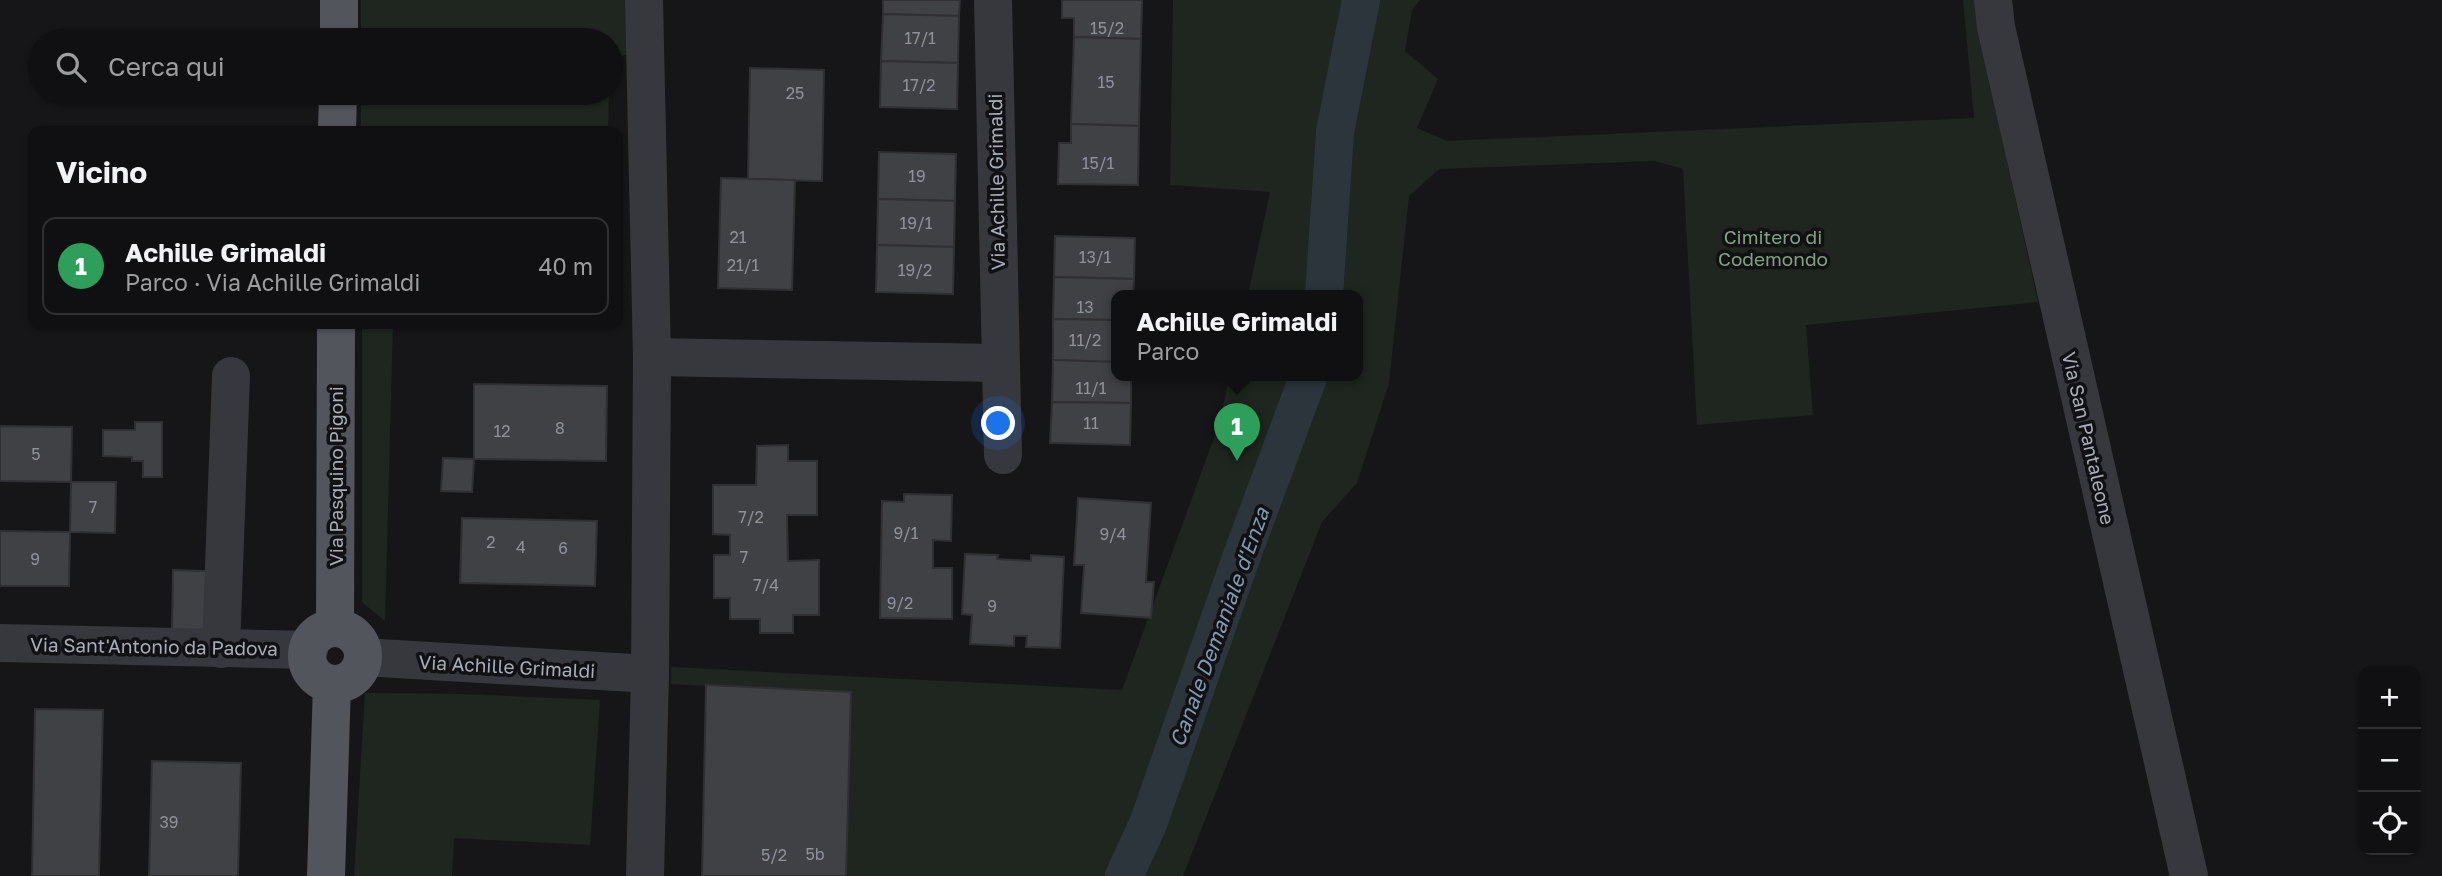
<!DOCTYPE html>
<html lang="it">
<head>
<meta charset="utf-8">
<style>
  body { margin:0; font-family:"Golos Text",sans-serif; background:#1e1e20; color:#f1f3f6 }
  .controls { position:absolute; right:21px; bottom:21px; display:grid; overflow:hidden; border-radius:14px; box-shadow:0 2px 5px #0004 }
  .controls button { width:63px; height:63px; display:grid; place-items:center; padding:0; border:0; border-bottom:2px solid #303032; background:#101012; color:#f1f3f6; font:35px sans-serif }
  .you { position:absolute; left:999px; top:424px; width:24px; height:24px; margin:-18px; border:5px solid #fff; border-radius:50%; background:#1a73e8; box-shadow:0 0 0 10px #1a73e833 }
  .badge { display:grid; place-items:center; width:46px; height:46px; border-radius:50%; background:#f2b134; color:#fff; font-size:23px; font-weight:700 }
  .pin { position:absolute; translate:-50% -58px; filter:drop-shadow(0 2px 4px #0008) }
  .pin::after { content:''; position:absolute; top:37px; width:24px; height:21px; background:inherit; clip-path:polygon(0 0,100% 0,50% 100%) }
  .popup { position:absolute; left:1111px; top:290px; width:252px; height:91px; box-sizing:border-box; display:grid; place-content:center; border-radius:14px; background:#101012; filter:drop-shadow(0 2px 5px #0005); font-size:23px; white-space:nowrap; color:#9c9d9f }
  .popup b { font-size:26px; color:#f1f3f6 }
  .popup::after { content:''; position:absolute; left:50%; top:100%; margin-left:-14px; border:14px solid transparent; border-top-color:#101012 }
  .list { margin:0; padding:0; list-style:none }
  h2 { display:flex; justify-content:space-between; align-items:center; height:91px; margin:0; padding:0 28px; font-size:30px }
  h2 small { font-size:23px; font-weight:400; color:#9c9d9f }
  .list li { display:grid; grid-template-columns:46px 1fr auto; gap:21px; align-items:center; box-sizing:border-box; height:98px; margin:0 14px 14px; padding:0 14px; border:2px solid #303032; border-radius:14px }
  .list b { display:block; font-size:26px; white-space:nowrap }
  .list p { margin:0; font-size:23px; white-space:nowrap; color:#9c9d9f }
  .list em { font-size:23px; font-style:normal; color:#9c9d9f }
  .icon { flex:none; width:38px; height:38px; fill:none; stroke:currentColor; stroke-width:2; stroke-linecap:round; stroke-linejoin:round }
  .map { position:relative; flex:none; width:2442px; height:876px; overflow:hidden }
  .search { position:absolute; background:#101012; box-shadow:0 2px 5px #0004; left:28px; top:28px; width:595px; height:77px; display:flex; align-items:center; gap:18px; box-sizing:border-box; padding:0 24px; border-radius:38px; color:#9c9d9f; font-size:26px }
  .panel { position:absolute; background:#101012; box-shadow:0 2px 5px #0004; left:28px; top:126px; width:595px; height:203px; border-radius:14px }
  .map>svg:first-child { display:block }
</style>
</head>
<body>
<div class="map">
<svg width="2442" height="876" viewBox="0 0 2442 876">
  <rect width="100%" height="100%" fill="#161618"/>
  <!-- green -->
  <g fill="#1e261f">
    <path d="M361,0H628L629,54L611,58V40H361Z"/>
    <path d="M1173,0H1420L1412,10L1405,51L1438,79L1417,128L1447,141L1974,118L1963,0H1993L2004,147L2038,302L1806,325L1813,415L1697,425L1683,169L1655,161L1439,169L1409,196L1389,383L1357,483L1322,522L1183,876H846L851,693L671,684V667L1122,690L1219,424L1230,375H1358V295H1248L1270,192L1170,185Z"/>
    <path d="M361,93H609L608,128L361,131Z"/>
    <path d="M362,324H393L385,621L362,602Z"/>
    <path d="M365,693L463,694L600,700L590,845L454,838L452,876H354Z"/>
  </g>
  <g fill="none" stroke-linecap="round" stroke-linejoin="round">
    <!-- canal -->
    <g stroke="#2c353c" stroke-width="38">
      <path d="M1324,295L1335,132L1361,0"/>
      <path d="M1124,876L1148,824L1241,558L1309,375"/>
    </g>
  </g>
  <!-- building -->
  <g fill="#404145" stroke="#303034" stroke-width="2">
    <path d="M883,0H960L959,16L883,14Z"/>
    <path d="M1062,0H1142L1141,39L1074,37V18H1062Z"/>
    <path d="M883,14L959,16L958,63L881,61Z"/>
    <path d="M1074,37L1141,39L1139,126L1071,124Z"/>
    <path d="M881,61L958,63L957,109L880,107Z"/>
    <path d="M750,68L824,70L822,181L748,179Z"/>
    <path d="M1071,124L1139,126L1138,185L1058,184L1059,143H1071Z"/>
    <path d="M879,152L956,154L955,201L878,199Z"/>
    <path d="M721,178L795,180L792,290L718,288Z"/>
    <path d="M878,199L955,201L954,247L877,245Z"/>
    <path d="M1055,236L1135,238L1134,279L1054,277Z"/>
    <path d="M877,245L954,247L953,294L876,292Z"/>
    <path d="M1054,277L1134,279L1133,295H1116V320L1053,319Z"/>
    <path d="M1053,319L1116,320V362L1053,360Z"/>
    <path d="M540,324H603V326Z"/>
    <path d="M1053,360L1116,362V375H1131V403L1052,402Z"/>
    <path d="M474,384L607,386L606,461L474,459Z"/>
    <path d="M1052,402L1131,403L1130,445L1050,443Z"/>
    <path d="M135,422H162V477H143V461H132V457L103,456V430H135Z"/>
    <path d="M0,426L72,427L71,482L0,481Z"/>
    <path d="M788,445V461H817V515H787L788,561L819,560V615H793V633H760V619H730V598H714V555H730V535L713,534V485H756L757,446Z"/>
    <path d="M443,458L474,459L472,492L441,491Z"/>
    <path d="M71,482H116L115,533L70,532Z"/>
    <path d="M904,494L952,495L951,541L933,540V568H952V619L880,618L882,501L904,502Z"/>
    <path d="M1078,498L1151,503L1146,582H1154L1151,618L1081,613L1084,565H1074Z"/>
    <path d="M462,518L597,521L595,586L460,583Z"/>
    <path d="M0,531L70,532L69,586H0Z"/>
    <path d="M965,554L998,555L997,559L1031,561V555L1064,557L1060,648L1026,647L1027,636H1014V646L970,644L972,615L962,614Z"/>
    <path d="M173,570L206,571V632L172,631Z"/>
    <path d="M706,685L851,692L846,876H702Z"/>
    <path d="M35,709L103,710L99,876H32Z"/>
    <path d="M152,761L241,763L238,876H149Z"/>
  </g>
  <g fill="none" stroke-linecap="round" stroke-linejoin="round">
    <!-- minor -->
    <g stroke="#37383d" stroke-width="38">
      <path d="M993,0L1003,455"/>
      <path d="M1993,0L1996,27L2189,876"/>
      <path d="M652,357L1000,363"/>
      <path d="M0,643L309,650"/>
      <path d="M221,649L231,376"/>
      <path d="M363,657L650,674L652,357L644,0"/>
      <path d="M645,876L650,674"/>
    </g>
    <!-- major -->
    <g stroke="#53555c" stroke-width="38">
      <path d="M339,40V0"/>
      <path d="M337,131L338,93"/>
      <path d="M335,628L336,324"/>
      <circle cx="335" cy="656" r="28"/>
      <path d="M326,876L332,684"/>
    </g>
  </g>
  <g text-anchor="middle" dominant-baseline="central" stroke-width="7" stroke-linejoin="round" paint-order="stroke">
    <!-- number labels -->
    <g font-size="16" fill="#8e929b">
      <text x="1107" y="28">15/2</text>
      <text x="920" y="38">17/1</text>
      <text x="1106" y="82">15</text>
      <text x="919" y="85">17/2</text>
      <text x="795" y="93">25</text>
      <text x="1098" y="163">15/1</text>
      <text x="917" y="176">19</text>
      <text x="916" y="223">19/1</text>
      <text x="738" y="237">21</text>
      <text x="1095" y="257">13/1</text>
      <text x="743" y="265">21/1</text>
      <text x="915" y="270">19/2</text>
      <text x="1085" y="307">13</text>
      <text x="1085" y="340">11/2</text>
      <text x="1091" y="388">11/1</text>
      <text x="1091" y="423">11</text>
      <text x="560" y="428">8</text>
      <text x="502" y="431">12</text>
      <text x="36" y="454">5</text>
      <text x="93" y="507">7</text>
      <text x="751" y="517">7/2</text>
      <text x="906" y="533">9/1</text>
      <text x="1113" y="534">9/4</text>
      <text x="491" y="542">2</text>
      <text x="521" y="547">4</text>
      <text x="563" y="548">6</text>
      <text x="744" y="557">7</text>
      <text x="35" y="559">9</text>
      <text x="766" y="585">7/4</text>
      <text x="900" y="603">9/2</text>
      <text x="992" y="606">9</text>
      <text x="169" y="822">39</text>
      <text x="815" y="854">5b</text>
      <text x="774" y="855">5/2</text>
    </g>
    <!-- street labels -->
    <g font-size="19" fill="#a8adb8" stroke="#111113">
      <text transform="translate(996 182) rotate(-91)">Via Achille Grimaldi</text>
      <text transform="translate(2089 438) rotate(77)">Via San Pantaleone</text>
      <text transform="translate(335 476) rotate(-90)">Via Pasquino Pigoni</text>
      <text transform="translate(154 646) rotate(1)">Via Sant'Antonio da Padova</text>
      <text transform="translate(507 666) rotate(3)">Via Achille Grimaldi</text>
    </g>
    <!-- park labels -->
    <g font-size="19" fill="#7fa381" stroke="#111113">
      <text x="1773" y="236">Cimitero di<tspan x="1773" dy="22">Codemondo</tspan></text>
    </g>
    <!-- water labels -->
    <g font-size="21" font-style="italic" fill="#7f9bb3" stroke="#111113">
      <text transform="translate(1219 627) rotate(-70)">Canale Demaniale d'Enza</text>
    </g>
  </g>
</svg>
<div class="controls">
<button>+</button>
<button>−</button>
<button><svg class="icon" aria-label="locate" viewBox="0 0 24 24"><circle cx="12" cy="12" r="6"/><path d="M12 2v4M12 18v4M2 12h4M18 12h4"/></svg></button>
</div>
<div class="you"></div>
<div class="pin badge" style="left:1237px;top:461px;background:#2e9e5b">1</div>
<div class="popup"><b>Achille Grimaldi</b>Parco</div>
<div class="search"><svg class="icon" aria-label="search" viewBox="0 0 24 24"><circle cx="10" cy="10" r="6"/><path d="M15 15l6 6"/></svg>Cerca qui</div>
<section class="panel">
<h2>Vicino<small></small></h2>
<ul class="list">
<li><span class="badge" style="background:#2e9e5b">1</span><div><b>Achille Grimaldi</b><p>Parco · Via Achille Grimaldi</p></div><em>40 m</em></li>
</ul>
</section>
</div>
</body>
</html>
